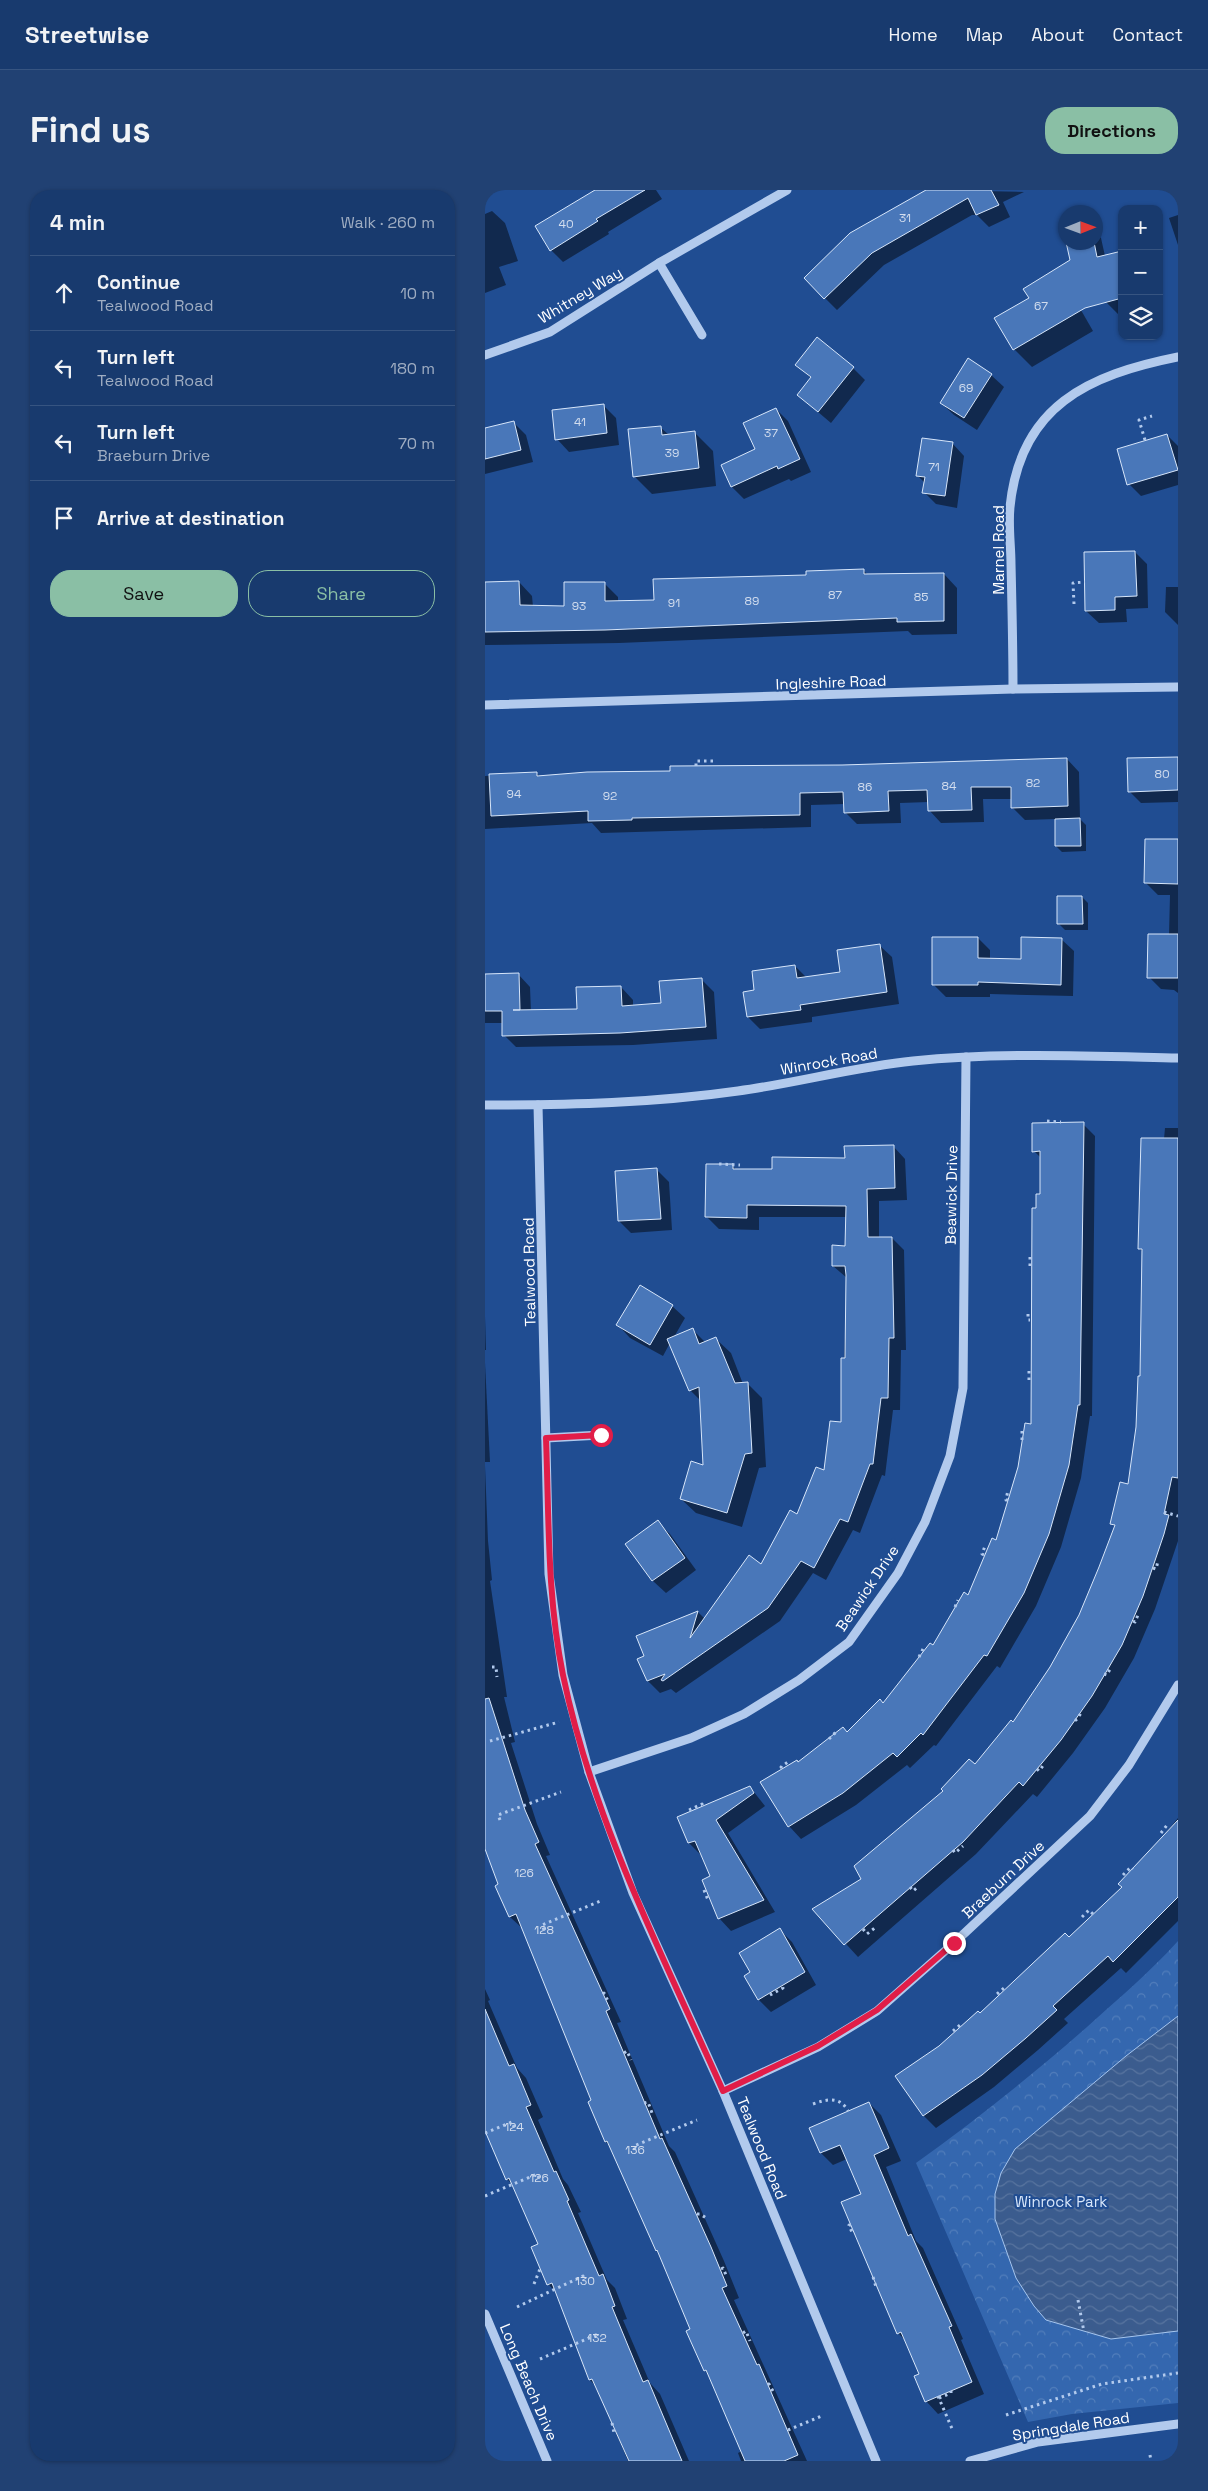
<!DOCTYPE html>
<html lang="en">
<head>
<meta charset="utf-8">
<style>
  body { margin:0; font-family:"Space Grotesk",sans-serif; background:#214173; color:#f1f3f6 }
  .controls { position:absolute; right:15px; top:15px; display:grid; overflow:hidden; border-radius:10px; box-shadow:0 1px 4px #0004 }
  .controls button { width:45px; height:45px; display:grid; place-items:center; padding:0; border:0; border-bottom:1px solid #365481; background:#183a6e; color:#f1f3f6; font:25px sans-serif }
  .compass { position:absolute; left:573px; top:15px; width:45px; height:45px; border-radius:50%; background:#183a6e; box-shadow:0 1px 4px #0004; rotate:89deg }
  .stop { position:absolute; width:15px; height:15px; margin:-11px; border:4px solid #e11d48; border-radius:50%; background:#fff }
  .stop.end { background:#e11d48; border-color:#fff; box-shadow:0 1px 5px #0008 }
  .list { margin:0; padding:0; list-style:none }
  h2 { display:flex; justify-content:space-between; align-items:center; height:65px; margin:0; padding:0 20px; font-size:21px }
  h2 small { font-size:16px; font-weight:400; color:#9fadc2 }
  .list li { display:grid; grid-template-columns:32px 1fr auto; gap:15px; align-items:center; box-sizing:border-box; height:75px; padding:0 20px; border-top:1px solid #365481 }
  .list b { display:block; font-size:19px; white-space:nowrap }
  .list p { margin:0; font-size:16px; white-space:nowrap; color:#9fadc2 }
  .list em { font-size:16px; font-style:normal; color:#9fadc2 }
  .actions { display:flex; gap:10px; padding:15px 20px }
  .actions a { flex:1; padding:11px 0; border:1px solid #8abfa5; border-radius:20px; text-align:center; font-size:18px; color:#8abfa5 }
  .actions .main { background:#8abfa5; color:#111 }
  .icon { flex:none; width:28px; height:28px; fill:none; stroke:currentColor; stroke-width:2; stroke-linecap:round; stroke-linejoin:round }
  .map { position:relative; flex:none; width:693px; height:2271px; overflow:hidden; border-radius:20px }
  header { display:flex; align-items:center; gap:30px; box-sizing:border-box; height:70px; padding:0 25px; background:#183a6e; border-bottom:1px solid #365481 }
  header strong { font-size:24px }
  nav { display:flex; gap:28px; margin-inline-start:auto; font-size:18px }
  .intro { display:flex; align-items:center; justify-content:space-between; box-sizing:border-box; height:120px; padding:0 30px }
  h1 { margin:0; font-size:35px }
  .button { padding:12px 22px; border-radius:20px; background:#8abfa5; color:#111; font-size:18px; font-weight:700 }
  main { display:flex; gap:30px; padding:0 30px }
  aside { flex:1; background:#183a6e; border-radius:20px; box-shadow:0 1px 4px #0004 }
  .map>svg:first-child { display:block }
</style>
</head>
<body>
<header>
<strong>Streetwise</strong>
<nav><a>Home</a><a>Map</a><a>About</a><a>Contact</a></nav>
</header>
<div class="intro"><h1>Find us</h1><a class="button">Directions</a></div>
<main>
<aside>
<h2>4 min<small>Walk · 260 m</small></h2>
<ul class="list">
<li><svg class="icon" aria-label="ahead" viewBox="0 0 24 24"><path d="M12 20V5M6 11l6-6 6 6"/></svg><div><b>Continue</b><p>Tealwood Road</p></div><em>10 m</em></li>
<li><svg class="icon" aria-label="left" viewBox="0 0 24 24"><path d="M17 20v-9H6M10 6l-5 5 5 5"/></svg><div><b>Turn left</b><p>Tealwood Road</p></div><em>180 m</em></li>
<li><svg class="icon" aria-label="left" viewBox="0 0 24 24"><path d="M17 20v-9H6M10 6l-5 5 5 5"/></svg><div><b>Turn left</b><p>Braeburn Drive</p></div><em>70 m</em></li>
<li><svg class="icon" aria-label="arrive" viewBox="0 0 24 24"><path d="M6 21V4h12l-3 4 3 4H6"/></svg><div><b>Arrive at destination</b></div></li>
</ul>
<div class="actions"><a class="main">Save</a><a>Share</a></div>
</aside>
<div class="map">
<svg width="693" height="2271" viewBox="0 0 693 2271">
  <defs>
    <pattern id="park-crowns" width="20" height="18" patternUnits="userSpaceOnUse" patternTransform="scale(1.25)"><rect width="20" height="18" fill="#3467af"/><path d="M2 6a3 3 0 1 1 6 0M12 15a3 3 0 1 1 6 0" fill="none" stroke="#527ebb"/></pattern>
    <pattern id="water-waves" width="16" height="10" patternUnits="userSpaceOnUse" patternTransform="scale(1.25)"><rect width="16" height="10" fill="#3b5c8e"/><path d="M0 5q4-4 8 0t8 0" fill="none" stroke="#58749f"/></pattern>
  </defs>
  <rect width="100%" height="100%" fill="#204d92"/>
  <!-- park -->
  <path fill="url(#park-crowns)" d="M693,1751V2213L587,2224L543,2232L431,1973C490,1931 547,1885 602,1837C633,1809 665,1782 693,1751Z"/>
  <!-- water -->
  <path fill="url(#water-waves)" stroke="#a5c5ee" d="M693,1826V2141L626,2149L561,2130L549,2116L531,2088L510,2029V2004L516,1983L530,1959L641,1866Z"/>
  <!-- shadow -->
  <g fill="#0007" fill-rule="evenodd">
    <path d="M112,0H171L177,9L123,42L124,44L78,72L66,60Z"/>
    <path d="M444,0L539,2L518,12L525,27L504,37L492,25H487L399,75L352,120L340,108Z"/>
    <path d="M7,21L20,33L33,71L14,77L21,95L0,103V24Z"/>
    <path d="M693,25V55L684,28Z"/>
    <path d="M610,42L616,48L620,66L637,62V123L633,124L621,112L582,52H610Z"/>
    <path d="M585,101L608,141L547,177L529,159Z"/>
    <path d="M312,175L368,178L380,190L346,233L313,205L326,188Z"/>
    <path d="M506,185L519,197L492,240L469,225L456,213Z"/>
    <path d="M118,215L131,228L134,255L84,262L72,249Z"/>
    <path d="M291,219L303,231L326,282L306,291L304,289L259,309L247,297L237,276L272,260Z"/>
    <path d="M29,233L41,245L48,272L0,284V240Z"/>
    <path d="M175,237L184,245L210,243L228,261L231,296L167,304L149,286Z"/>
    <path d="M682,245L693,256V295L656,306L644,294Z"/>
    <path d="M467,253L479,266L472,318L451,314L439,302L440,293L433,286Z"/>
    <path d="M650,362L662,374L663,418L641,419L642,432L614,433L601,421Z"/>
    <path d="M378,380L383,385L459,384L472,398V444L427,445L423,441L134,453L0,455V394L34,392L47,406L48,417H80L120,394L133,407V412L170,411L322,386Z"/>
    <path d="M681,397H693V435L680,422Z"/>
    <path d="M693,568V612L656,613L644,601Z"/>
    <path d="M582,569L594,582L595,629L601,635V661L577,662L571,656V629L540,630L527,617V609H498L499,632L456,633L444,620V612L415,613L416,633L372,634L360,622V614L326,615V637L116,643L107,633L0,639V586L51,583L56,587Z"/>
    <path d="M693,651V803L689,800L676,799L664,787L684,745L685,705H673L660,692Z"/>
    <path d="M597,707L603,713V740H580L574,734Z"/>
    <path d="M493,748L505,760V770H537L576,749L589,761L588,806L505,804V807H461L449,795Z"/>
    <path d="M394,755L407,767L414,814L327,827V832L275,839L263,827L271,801L310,776L322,788L356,783Z"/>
    <path d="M33,784L45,797L46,822L93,821L136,797L148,810V816L177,814L216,789L229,802L232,849L148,855L31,857L19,845L18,833H0V785Z"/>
    <path d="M598,934L610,946L607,1226H605L596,1288L576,1357L551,1416L515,1478L512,1476L451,1556L449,1555L425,1578L422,1575L371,1615L316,1649L304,1636L277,1593L314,1574L362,1543L399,1515L448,1457L483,1406L512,1351L548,1236L553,1019L556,1005L557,969L549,961Z"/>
    <path d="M680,938H693V1351L670,1419L649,1468L620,1518L588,1563L552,1607L548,1604L491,1664L373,1767L329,1719L378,1690L490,1576L528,1534L566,1477L595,1426L630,1337L627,1333L644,1295L653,1237L657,1187L658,1062L654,1058L679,949Z"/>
    <path d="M408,956L420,969L422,1010L394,1011V1048H407L419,1060L421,1160H416L415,1220H408L400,1286L397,1285L375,1343L368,1340L341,1390L328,1383L295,1431L191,1503L186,1499L175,1503L163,1491L161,1467L153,1447L213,1422L220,1429L276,1376L313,1326L340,1282L357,1233L362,1088L348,1076L361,1057L362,1027H274V1040L234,1039L222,1027L247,976L252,980L288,981L361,969Z"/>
    <path d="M172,980L184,992L187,1040L146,1043L134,1031Z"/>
    <path d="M187,1116L200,1128L189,1147L208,1140L221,1153L231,1149L246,1163L258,1194H263L277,1208L281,1277L274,1278L257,1337L211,1323L196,1309L219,1277L216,1211L205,1200L185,1153L178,1166L145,1148L133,1135Z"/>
    <path d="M0,1126L1,1160H0Z"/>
    <path d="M0,1173L5,1272H0Z"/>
    <path d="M0,1276L3,1351L7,1390L5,1391L22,1507H19L30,1552L26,1553L52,1634L65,1665L61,1666L136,1832L132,1833L184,1956L190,1962L239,2071L254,2108L249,2110L322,2271H256L253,2263L257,2261L225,2186L220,2180L207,2139L175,2064L172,2061L127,1958L121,1952L107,1911L38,1739L25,1727L12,1696L15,1695L0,1656Z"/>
    <path d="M172,1332L185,1344L211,1380L181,1403L168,1391L142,1354Z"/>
    <path d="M265,1597L280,1616L243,1643L290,1722L246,1741L234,1728L226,1687L216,1665L204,1653L194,1628Z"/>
    <path d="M693,1628V1731L641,1783L636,1778L579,1829L583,1833L553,1860L509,1897L451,1938L439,1926L412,1887L454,1857L584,1749L638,1697Z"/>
    <path d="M295,1740L307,1752L331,1795L286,1822L274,1810L260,1786L267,1783Z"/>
    <path d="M0,1799L5,1810L3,1811L32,1878L41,1888L58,1927L53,1930L78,1989L83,1995L96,2022L93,2023L122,2090L130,2098L142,2129L138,2130L165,2193L175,2204L204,2271H143L112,2197L105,2190L72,2103L63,2094L55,2055L28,1995L22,1989L0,1936Z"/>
    <path d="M384,1913L396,1925L416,1971L401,1977L431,2051L438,2058L478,2149L476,2150L499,2204L453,2224L441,2211L436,2184L421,2151L413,2143L378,2004L362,1969L348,1975L336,1963ZM360,1951L361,1953L340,1962V1960Z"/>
  </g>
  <!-- building -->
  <g fill="#4977b9" stroke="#d7e6fa">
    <path d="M110,0H160L111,29L113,31L65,61L50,36Z"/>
    <path d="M441,0H506L514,15L491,25L483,8L387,63L339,109L319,88L365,43Z"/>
    <path d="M581,52H609L612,67L637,61V108L600,118L528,160L509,128L544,108L538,99L585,70Z"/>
    <path d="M332,147L369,177L333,222L312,205L326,187L310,175Z"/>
    <path d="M483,168L507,184L479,228L455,213Z"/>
    <path d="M119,214L122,243L70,250L67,220Z"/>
    <path d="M291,218L315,269L293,279L292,276L246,297L236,275L270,259L258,233Z"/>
    <path d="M29,231L36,260L0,269V238Z"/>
    <path d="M176,236L177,245L210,241L214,278L148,287L143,239Z"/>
    <path d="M682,244L693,280L642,295L632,259Z"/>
    <path d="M437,248L468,252L460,306L437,303L440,287L431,286Z"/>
    <path d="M650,361L652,406L630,407V420L600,421L599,362Z"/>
    <path d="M379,379V384L459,383V431L412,432V428L120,440L0,442V392L34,391L35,415L79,416V392H120V411L169,410L168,389L321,385V381Z"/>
    <path d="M693,567V600L643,602L642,568Z"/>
    <path d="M582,568L583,616L526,618V597H486L487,620L443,621L442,600L403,601L404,621L359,623L358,602L315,603V625L147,628V630L103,631V621L6,626L4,584L52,582V586L102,582L185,581V576L357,575Z"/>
    <path d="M595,628L596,656H570V629Z"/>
    <path d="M660,649H693V694L659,693Z"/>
    <path d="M572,706H597L598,734H572Z"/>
    <path d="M663,744H693V788H662Z"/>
    <path d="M447,747H493V768L536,769V747L577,748L576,795L493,792V795H447Z"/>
    <path d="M395,754L402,802L315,815L316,820L262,827L258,802L269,800L267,781L310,775L312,788L355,782L352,760Z"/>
    <path d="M34,783L35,820H28L92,819L91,797L136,796L137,816L176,813L174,791L217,788L221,837L135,843L17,846V821H0V784Z"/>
    <path d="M599,932L595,1215H593L584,1275L564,1344L539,1403L502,1466L499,1465L438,1545L436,1543L412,1567L408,1563L358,1603L303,1637L275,1592L312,1570L313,1572L358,1537L362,1542L395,1509L398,1513L445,1453L448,1455L479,1402L483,1405L507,1348L511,1350L533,1277L540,1233L546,1234L547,1018H551V1004H555V961L547,962V933Z"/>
    <path d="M656,948H693V1288L687,1287L679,1324L684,1325L679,1344L658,1406L637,1455L607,1506L576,1550L538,1596L534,1592L478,1652L359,1755L327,1719L376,1689L369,1676L458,1601L456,1599L484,1569L490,1574L526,1530L528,1532L565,1477L594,1425L614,1377L630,1335L625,1334L635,1292L643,1294L651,1237L653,1186H655L657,1059H653Z"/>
    <path d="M409,955L410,998L382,999L383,1047H407L409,1148H404L403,1208H396L388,1274H385L363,1332L355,1329L329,1378L316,1371L283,1418L178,1491L176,1490L180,1484L162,1491L152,1469L159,1466L151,1446L213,1421L205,1448L264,1365L276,1374L305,1320L312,1324L331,1277L339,1280L345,1231L356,1232V1168H360L361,1085L360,1076H347V1055L360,1056L361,1016L262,1015V1028L220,1027L221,974H248V979H287V967L360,968L359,956Z"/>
    <path d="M172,978L176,1029L133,1031L130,981Z"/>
    <path d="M155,1095L188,1115L165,1155L131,1135Z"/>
    <path d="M208,1138L214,1154L231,1147L250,1193L263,1192L267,1263L260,1264L242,1323L195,1309L206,1271L218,1275L214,1197L204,1201L182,1149Z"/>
    <path d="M173,1330L200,1368L167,1391L140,1354Z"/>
    <path d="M4,1508L40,1620L54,1652L50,1654L125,1819L121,1821L175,1949L177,1948L226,2057L242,2096L237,2098L272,2175L274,2174L313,2265L299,2271H260L221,2180L219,2181L201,2141L205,2139L172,2060L171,2061L122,1951L120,1952L103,1912L106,1910L31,1724L24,1727L10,1696L13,1694L0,1659V1509Z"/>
    <path d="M265,1596L269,1603L231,1630L279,1710L233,1729L217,1690L225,1686L210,1651L203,1653L192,1627Z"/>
    <path d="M693,1630V1707L628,1772L623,1766L568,1816L572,1820L541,1848L497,1885L438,1926L410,1886L454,1856L493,1821L495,1823L580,1743L584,1747L637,1697L633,1694Z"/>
    <path d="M295,1738L320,1782L273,1810L259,1786L265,1782L254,1763Z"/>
    <path d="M0,1819L24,1876L29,1874L46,1915L41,1917L69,1982L71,1981L84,2010L82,2011L114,2086L118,2084L130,2116L127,2117L158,2192L163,2190L197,2271H144L107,2189L104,2190L67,2093L62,2095L46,2057L53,2054L24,1988L21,1990L0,1941Z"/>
    <path d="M384,1912L404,1958L389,1965L423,2046L426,2044L467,2136L464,2137L487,2192L440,2212L429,2186L434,2184L416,2142L412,2144L356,2012L376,2004L355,1955L335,1963L324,1938Z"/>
  </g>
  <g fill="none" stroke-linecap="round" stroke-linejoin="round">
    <!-- path -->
    <g stroke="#b2caed" stroke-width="3" stroke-dasharray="2.5 4" stroke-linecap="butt">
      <path d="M660,250L654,230L667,226"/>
      <path d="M589,414L588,393L600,392"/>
      <path d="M211,576V571H229"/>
      <path d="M562,931L576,932"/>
      <path d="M234,974L255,975"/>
      <path d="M545,1067V1077H547"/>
      <path d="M543,1124V1130H545"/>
      <path d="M544,1181V1191H547"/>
      <path d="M537,1241V1250"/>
      <path d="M523,1310H521L523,1300"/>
      <path d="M679,1322L693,1326"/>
      <path d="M499,1365L497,1364L500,1356"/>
      <path d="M668,1378L671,1379L673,1371"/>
      <path d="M470,1417L473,1410"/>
      <path d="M648,1431L650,1432L653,1425"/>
      <path d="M434,1467L438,1459"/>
      <path d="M7,1477H11L12,1487"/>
      <path d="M619,1484L622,1485L626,1477"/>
      <path d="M590,1529L591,1530L597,1522"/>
      <path d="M344,1549L351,1542"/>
      <path d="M5,1551L74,1532"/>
      <path d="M297,1578L296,1577L303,1572"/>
      <path d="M552,1579L554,1581L560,1573"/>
      <path d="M204,1620L217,1614L218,1616"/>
      <path d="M15,1630L13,1625L76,1602"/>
      <path d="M676,1643L682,1635L684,1636"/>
      <path d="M468,1660L470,1663L478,1656"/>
      <path d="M638,1685L646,1677L648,1679"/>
      <path d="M425,1697L428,1701L434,1696"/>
      <path d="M219,1700L223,1710L225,1709"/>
      <path d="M597,1727L604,1720L608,1724"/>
      <path d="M378,1739L382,1744L391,1737"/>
      <path d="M59,1740L57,1735L118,1710"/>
      <path d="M118,1804L119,1803L123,1811"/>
      <path d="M512,1804L519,1798L520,1800"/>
      <path d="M285,1805L298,1798L297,1796"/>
      <path d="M468,1841L475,1835L476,1836"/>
      <path d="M139,1863L142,1861L146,1870"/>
      <path d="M159,1913L163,1912L167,1923"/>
      <path d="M328,1914C342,1909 355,1906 363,1921"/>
      <path d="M0,1943L27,1932L29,1937"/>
      <path d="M150,1960L149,1956L212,1930"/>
      <path d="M0,2006L52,1984L54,1988"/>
      <path d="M212,2024H215L223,2029"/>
      <path d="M366,2035H364L368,2045"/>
      <path d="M236,2079L238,2078L241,2085"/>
      <path d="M388,2087L391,2097"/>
      <path d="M49,2094L55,2079"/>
      <path d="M593,2110L599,2142"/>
      <path d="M32,2117L98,2086L100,2091"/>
      <path d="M258,2143L261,2141L265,2151"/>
      <path d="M55,2169L111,2145L112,2148"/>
      <path d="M283,2194H284L289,2203"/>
      <path d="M453,2206L468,2241"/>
      <path d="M454,2208L466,2203V2201"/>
      <path d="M521,2225L617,2194L693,2183"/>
      <path d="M127,2233L129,2243"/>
      <path d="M303,2240L339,2225"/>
      <path d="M665,2265L666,2271"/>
    </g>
    <!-- minor -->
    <g stroke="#b2caed" stroke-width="9">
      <path d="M174,73L217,145"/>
      <path d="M0,165L65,142L174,73L302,0"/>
      <path d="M528,499C528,458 527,416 526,374C526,356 523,336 525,317C535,216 603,185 693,167"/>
      <path d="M0,515L528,499L693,497"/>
      <path d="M0,915C85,915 169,913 253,901C312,893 369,877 428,871C516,862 605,866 693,868"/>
      <path d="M53,915L64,1384L78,1485L104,1582L148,1703L238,1901L391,2271"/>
      <path d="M61,1248L116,1245"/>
      <path d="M104,1582L206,1548L259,1524L314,1490L364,1452L413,1383L440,1332L465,1266L478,1198L481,867"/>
      <path d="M238,1901L333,1857L392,1821L469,1753L605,1626L644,1575L693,1495"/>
      <path d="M0,2124L62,2271"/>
      <path d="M485,2271L553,2252L693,2234"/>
    </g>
  </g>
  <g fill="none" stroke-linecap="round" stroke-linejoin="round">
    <!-- route -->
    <path stroke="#e11d48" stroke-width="6" d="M116,1245L61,1248C64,1327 62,1407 78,1485C108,1631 178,1766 238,1901L333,1856L392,1820L469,1753"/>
  </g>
  <g text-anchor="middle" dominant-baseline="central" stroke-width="4" stroke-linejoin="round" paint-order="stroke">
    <!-- number labels -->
    <g font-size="12" fill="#d2ddee">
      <text x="420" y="28">31</text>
      <text x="81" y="34">40</text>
      <text x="556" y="116">67</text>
      <text x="481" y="198">69</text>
      <text x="95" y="232">41</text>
      <text x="286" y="243">37</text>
      <text x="187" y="263">39</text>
      <text x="449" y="277">71</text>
      <text x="350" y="405">87</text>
      <text x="436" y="407">85</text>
      <text x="267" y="411">89</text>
      <text x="189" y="413">91</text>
      <text x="94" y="416">93</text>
      <text x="677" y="584">80</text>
      <text x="548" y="593">82</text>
      <text x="464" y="596">84</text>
      <text x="380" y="597">86</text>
      <text x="29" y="604">94</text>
      <text x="125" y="606">92</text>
      <text x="39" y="1683">126</text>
      <text x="59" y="1740">128</text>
      <text x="29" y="1937">124</text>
      <text x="150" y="1960">136</text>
      <text x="54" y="1988">126</text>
      <text x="100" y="2091">130</text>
      <text x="112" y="2148">132</text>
    </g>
    <!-- street labels -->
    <g font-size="15" fill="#fff" stroke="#204d92">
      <text transform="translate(95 105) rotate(-31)">Whitney Way</text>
      <text transform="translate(513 360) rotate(-90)">Marnel Road</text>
      <text transform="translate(346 492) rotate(-2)">Ingleshire Road</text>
      <text transform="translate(344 871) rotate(-10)">Winrock Road</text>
      <text transform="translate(466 1005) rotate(-89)">Beawick Drive</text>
      <text transform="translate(44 1082) rotate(-91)">Tealwood Road</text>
      <text transform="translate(382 1398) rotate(-56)">Beawick Drive</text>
      <text transform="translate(518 1689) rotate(-43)">Braeburn Drive</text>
      <text transform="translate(277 1958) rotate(68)">Tealwood Road</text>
      <text transform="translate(44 2192) rotate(67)">Long Beach Drive</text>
      <text transform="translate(586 2236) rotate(-9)">Springdale Road</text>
    </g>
    <!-- park labels -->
    <g font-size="15" fill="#d7e6fa" stroke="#204d92">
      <text x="576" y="2011">Winrock Park</text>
    </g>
  </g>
</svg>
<div class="controls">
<button>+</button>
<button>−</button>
<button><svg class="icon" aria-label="layers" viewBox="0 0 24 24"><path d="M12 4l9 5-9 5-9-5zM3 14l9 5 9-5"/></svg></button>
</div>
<svg class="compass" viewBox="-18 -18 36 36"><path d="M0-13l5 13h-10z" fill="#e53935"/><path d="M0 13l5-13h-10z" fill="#9fadc2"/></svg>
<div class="stop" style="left:116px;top:1245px"></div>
<div class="stop end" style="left:469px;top:1753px"></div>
</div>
</main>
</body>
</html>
